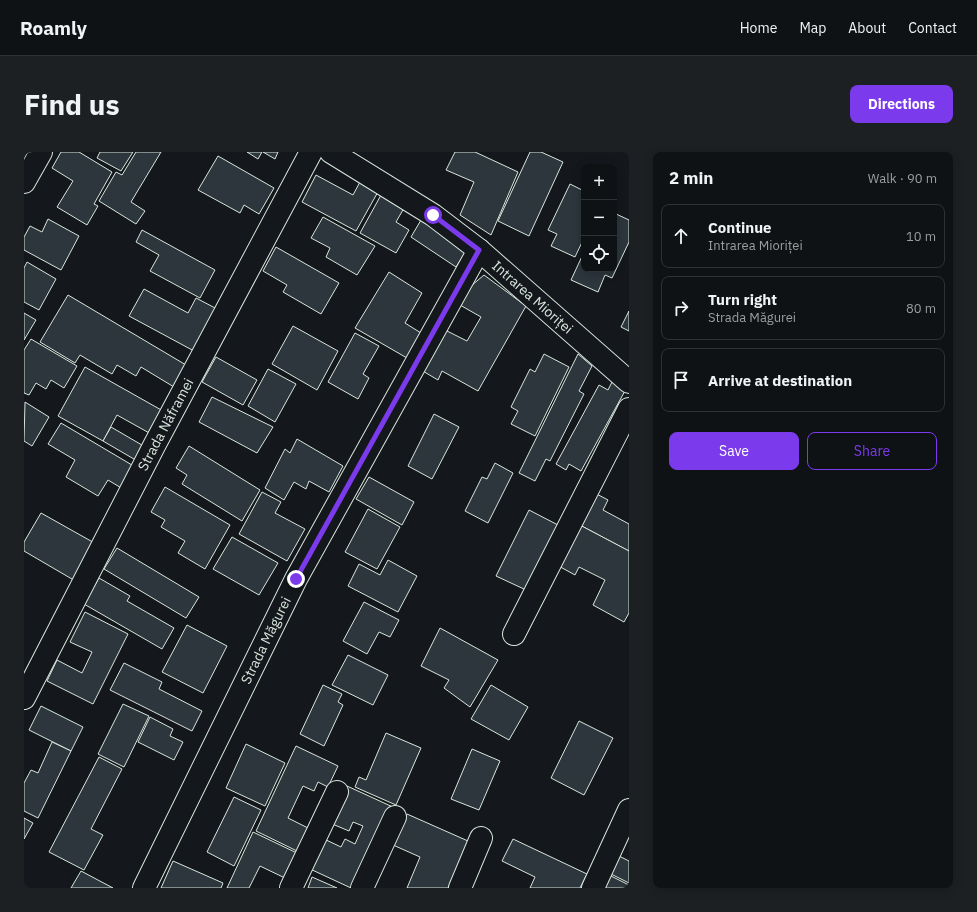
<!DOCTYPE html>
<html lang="en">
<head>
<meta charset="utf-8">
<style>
  body { margin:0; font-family:"IBM Plex Sans",sans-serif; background:#1d2022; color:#f1f3f6 }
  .controls { position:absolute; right:12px; top:12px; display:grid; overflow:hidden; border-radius:8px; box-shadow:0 2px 10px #0003 }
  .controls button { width:36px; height:36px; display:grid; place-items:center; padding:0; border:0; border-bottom:1px solid #2f3234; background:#0f1215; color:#f1f3f6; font:20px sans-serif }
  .stop { position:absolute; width:12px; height:12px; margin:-9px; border:3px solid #7c3aed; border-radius:50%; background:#fff }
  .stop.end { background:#7c3aed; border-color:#fff; box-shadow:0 1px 4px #0008 }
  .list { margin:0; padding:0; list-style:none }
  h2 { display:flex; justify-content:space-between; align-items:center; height:52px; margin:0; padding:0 16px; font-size:17px }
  h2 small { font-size:13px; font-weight:400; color:#9b9ea0 }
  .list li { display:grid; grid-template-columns:26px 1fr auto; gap:12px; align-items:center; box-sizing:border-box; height:64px; margin:0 8px 8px; padding:0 8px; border:1px solid #2f3234; border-radius:8px }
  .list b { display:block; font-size:15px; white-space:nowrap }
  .list p { margin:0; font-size:13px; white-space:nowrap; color:#9b9ea0 }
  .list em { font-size:13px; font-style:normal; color:#9b9ea0 }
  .actions { display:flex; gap:8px; padding:12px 16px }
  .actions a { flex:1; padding:9px 0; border:1px solid #7c3aed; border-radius:8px; text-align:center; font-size:14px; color:#7c3aed }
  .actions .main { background:#7c3aed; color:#fff }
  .icon { flex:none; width:22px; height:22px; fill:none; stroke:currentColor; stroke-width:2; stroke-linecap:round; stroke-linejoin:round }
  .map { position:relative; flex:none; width:605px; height:736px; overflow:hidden; border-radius:8px }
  header { display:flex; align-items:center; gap:24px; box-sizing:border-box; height:56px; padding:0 20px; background:#0f1215; border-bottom:1px solid #2f3234 }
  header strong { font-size:19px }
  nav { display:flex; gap:22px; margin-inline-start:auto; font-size:14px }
  .intro { display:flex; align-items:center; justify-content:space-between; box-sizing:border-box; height:96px; padding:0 24px }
  h1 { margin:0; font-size:28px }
  .button { padding:10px 18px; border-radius:8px; background:#7c3aed; color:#fff; font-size:14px; font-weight:700 }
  main { display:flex; gap:24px; padding:0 24px }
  aside { flex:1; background:#0f1215; border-radius:8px; box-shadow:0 2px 10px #0003 }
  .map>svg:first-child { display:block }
</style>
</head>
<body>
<header>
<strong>Roamly</strong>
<nav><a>Home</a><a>Map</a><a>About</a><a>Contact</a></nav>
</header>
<div class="intro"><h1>Find us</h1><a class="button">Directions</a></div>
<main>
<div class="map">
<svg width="605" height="736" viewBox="0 0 605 736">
  <rect width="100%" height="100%" fill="#14181c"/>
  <!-- building -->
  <g fill="#2c363c" stroke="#d8e6dc">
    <path d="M37,0H55L88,20L70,52L74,54L63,73L33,55L49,29L28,16Z"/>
    <path d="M76,0H109L97,19L73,6Z"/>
    <path d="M112,0H137L107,50L121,59L112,72L75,49L92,20L98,23Z"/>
    <path d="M223,0H238L234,7Z"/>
    <path d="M239,0H254L251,7Z"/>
    <path d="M431,0H451L494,20L467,83L436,63L450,30L422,18Z"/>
    <path d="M506,0H517L539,10L505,84L474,69Z"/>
    <path d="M194,4L250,36L235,62L220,53L216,61L174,38Z"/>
    <path d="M292,23L329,43L337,28L355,38L332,79L278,50Z"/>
    <path d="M546,32L560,39V86L551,105L527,94L533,82L524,78Z"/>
    <path d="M357,43L380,56L372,70L385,78L372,101L336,81Z"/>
    <path d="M590,61L605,68V90L588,126L581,123L574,140L547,128L560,100V117H590Z"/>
    <path d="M299,65L351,94L333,123L302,105L306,96L287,86Z"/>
    <path d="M24,67L55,84L37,118L0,98V85L6,74L18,80Z"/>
    <path d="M397,68L443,98L432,115L387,85Z"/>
    <path d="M118,78L191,118L176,146L126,119L135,103L112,90Z"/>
    <path d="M252,95L315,131L297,162L259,140L263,133L239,119Z"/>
    <path d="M3,110L32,127L15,158L0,150V116Z"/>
    <path d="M365,120L398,141L381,171L397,181L383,206L331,176Z"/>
    <path d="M460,123L502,154L454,239L418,219L414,228L397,218L421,178L443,189L457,165L436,153L447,134Z"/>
    <path d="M120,137L164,161L172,146L193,157L170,199L105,164Z"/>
    <path d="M44,143L162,213L150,235L117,215L112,224L93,213L88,222L56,203L51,211L16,190Z"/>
    <path d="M605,159V179L597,175Z"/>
    <path d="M0,161L12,168L0,188Z"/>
    <path d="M269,174L314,199L293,238L248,212Z"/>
    <path d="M331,181L355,194L339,222L345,226L334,247L304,230Z"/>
    <path d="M7,187L53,214L40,236L27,228L22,237L12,231L5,243L0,241V198Z"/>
    <path d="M520,202L545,215L511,284L487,272L494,259L487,255L506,217L511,220Z"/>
    <path d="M554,202L568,214L555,239L560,242L526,309L522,307L511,329L495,321Z"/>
    <path d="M192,205L233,228L219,253L178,230Z"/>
    <path d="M61,215L139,259L127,282L93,263L79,289L34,264Z"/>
    <path d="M244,217L272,232L251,270L224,254Z"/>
    <path d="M588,230L602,237L557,319L545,312L542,318L532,312L575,233L584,238Z"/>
    <path d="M188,245L249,275L233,301L175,270Z"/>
    <path d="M1,250L25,265L8,294L0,289Z"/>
    <path d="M410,262L435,275L408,327L384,314Z"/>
    <path d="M37,271L113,316L99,337L84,328L74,344L42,325L51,308L24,292Z"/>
    <path d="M87,275L123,296L115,310L79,289Z"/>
    <path d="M273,287L319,314L305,340L285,329L282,337L270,330L260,348L241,336L261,297L266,301Z"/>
    <path d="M165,294L236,338L218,369L158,332L163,323L152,316Z"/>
    <path d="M471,311L489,321L464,371L441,359L458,325L463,327Z"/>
    <path d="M345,325L390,350L378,373L332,347Z"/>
    <path d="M141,335L206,373L181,417L154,401L161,389L137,375L141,368L127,360Z"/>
    <path d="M238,340L257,350L251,361L281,377L263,409L215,382Z"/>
    <path d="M569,340L584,348L579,358L605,372V399L552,371Z"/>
    <path d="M344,357L376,375L353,417L321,400Z"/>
    <path d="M505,358L534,373L502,438L472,424Z"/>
    <path d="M17,361L74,393L53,430L0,399V390Z"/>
    <path d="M552,371L605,399V461L600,470L569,453L581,428L555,415L551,423L531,412Z"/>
    <path d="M208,385L254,411L235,443L189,417Z"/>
    <path d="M93,396L175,445L162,466L80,417Z"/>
    <path d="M364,408L393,424L374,460L324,434L335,412L356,423Z"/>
    <path d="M75,426L106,444L103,449L150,476L138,497L60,452Z"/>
    <path d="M340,450L375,468L366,485L355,480L343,502L319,489Z"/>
    <path d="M61,460L104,482L69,552L23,529L33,508L58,521L68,500L46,490Z"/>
    <path d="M163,473L203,494L179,541L138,520Z"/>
    <path d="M416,476L474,508L446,555L420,536L425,528L397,514Z"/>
    <path d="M324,503L364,523L349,553L308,533Z"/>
    <path d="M100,511L138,530L135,537L178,559L168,579L86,538Z"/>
    <path d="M299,533L318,542L314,550L319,553L300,594L276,582Z"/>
    <path d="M467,533L504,555L485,588L447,567Z"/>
    <path d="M99,552L125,564L100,615L74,602Z"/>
    <path d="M17,554L59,575L47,599L5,578Z"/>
    <path d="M126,565L149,577L146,584L159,590L150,608L114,590Z"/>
    <path d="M555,569L589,586L560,643L527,626Z"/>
    <path d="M362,581L397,596L372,653L331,635L335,625L342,628Z"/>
    <path d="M28,590L47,599L14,666L0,659V631L7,618L14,621Z"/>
    <path d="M222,592L261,611L241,654L202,636Z"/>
    <path d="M272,594L314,614L304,635L294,630L290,639L279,634L264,666L286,677L275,700L232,679Z"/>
    <path d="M448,597L476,609L455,658L427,647Z"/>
    <path d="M75,605L98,617L67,677L79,683L60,718L25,700Z"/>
    <path d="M323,634L371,656L334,736H327L284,716L298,686L317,695L321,687L331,692L339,674L329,670L325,679L306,671Z"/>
    <path d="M210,645L237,658L210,714L183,700Z"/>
    <path d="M383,662L444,689L424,736H383L396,705L369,693Z"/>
    <path d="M0,666L9,671L0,687Z"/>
    <path d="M229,680L275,702L263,727L236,714L225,736H203Z"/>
    <path d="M489,687L563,722L556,736H506L511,725L478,709Z"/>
    <path d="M591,702L605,709V731L583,720Z"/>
    <path d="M149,709L199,731L197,736H137Z"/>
    <path d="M57,719L89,736H47Z"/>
    <path d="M587,724L605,733V736H581Z"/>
    <path d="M288,725L313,736H284Z"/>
  </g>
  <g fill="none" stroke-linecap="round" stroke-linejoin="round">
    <!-- minor casing -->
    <g stroke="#d8e6dc" stroke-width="24">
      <g id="minor">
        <path id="s1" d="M307,0L409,63L455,98L605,230"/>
        <path d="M0,30L17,0"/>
        <path d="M490,482L605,257"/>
        <path id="s2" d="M0,546L131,292L287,0"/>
        <path id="s3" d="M120,736L272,427L455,98"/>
        <path d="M267,736L313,640"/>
        <path d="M338,736L371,665"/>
        <path d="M436,736L457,686"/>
        <path d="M569,736L605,658"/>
      </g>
    </g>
    <!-- minor -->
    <use href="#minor" stroke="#14181c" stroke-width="22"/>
  </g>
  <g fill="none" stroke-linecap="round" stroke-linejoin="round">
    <!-- route -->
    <path stroke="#7c3aed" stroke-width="5" d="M272,427L455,98L409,63"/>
  </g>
  <g text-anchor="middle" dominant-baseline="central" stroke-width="3" stroke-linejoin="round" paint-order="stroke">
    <!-- street labels -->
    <g font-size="14" fill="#d8e6dc" stroke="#14181c">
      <text stroke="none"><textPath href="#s1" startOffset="249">Intrarea Mioriței</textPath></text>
      <text stroke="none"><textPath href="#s2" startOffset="308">Strada Năframei</textPath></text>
      <text stroke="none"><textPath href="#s3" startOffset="276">Strada Măgurei</textPath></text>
    </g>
  </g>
</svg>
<div class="controls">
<button>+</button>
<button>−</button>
<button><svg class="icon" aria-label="locate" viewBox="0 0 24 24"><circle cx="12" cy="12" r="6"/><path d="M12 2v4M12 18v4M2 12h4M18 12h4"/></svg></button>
</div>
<div class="stop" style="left:409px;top:63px"></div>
<div class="stop end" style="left:272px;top:427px"></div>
</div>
<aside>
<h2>2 min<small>Walk · 90 m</small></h2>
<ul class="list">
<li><svg class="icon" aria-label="ahead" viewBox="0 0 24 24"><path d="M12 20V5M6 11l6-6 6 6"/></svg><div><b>Continue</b><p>Intrarea Mioriței</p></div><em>10 m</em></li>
<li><svg class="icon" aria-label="right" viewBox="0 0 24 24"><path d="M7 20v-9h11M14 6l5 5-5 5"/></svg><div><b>Turn right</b><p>Strada Măgurei</p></div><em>80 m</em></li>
<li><svg class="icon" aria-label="arrive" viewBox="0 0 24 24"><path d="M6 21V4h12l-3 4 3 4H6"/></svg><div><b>Arrive at destination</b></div></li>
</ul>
<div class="actions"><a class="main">Save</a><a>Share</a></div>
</aside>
</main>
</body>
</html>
